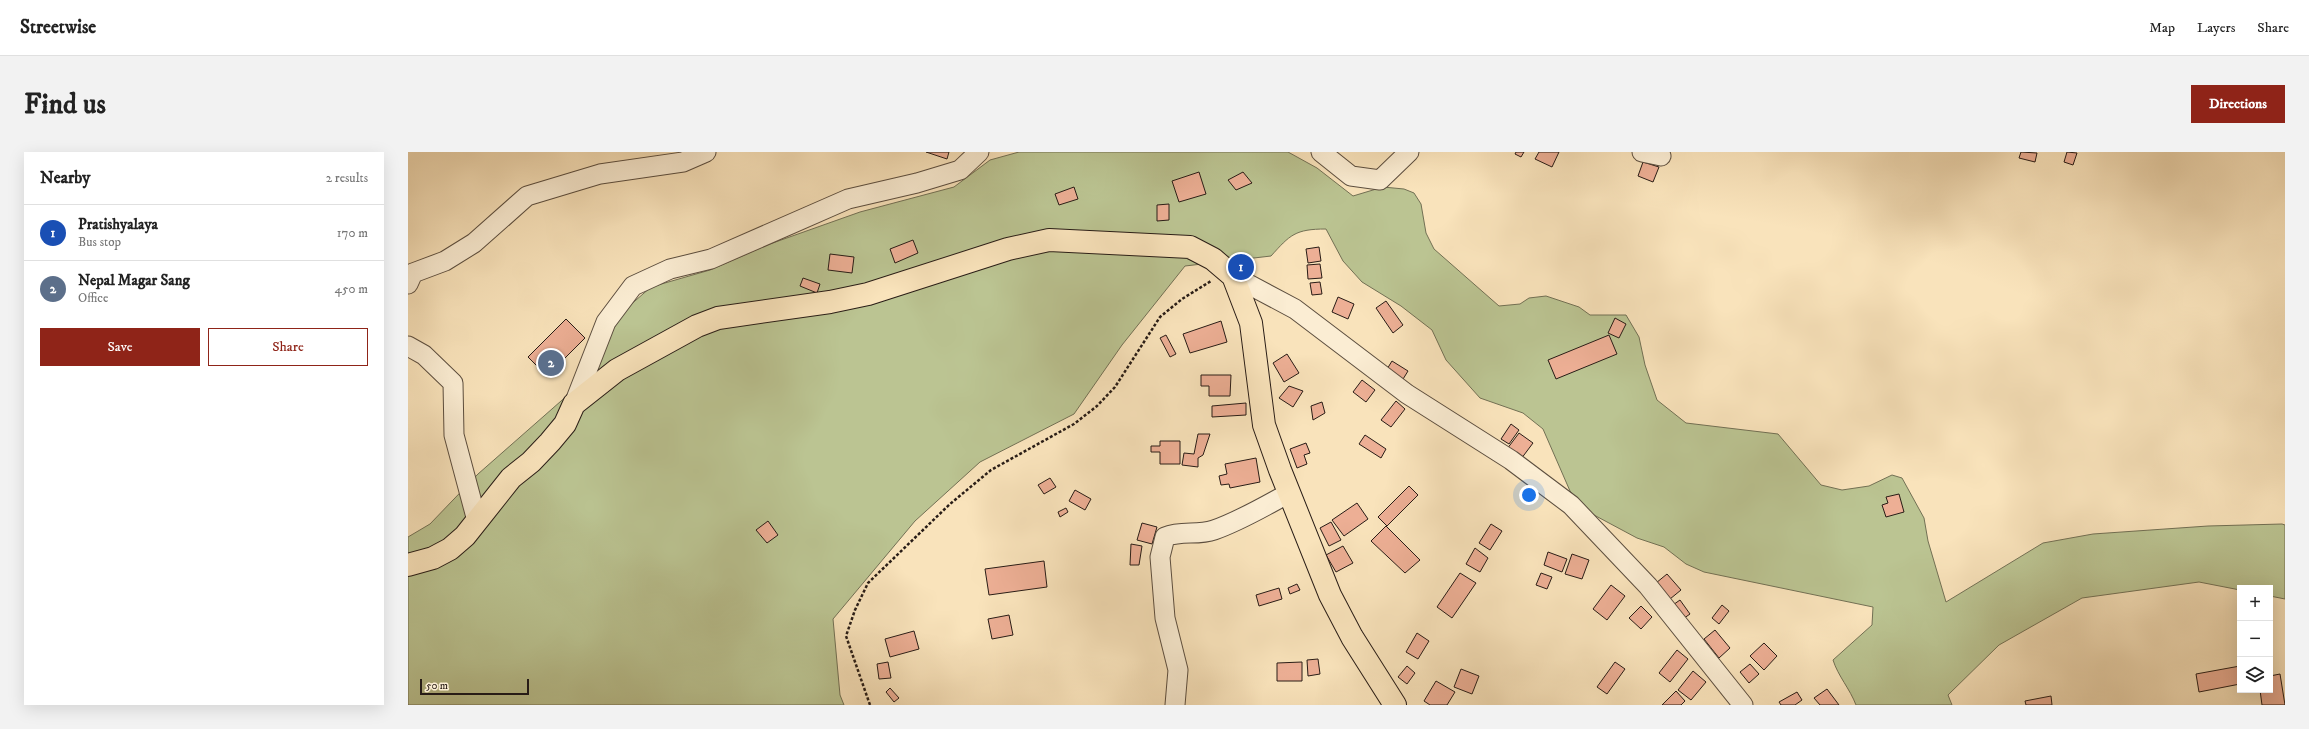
<!DOCTYPE html>
<html lang="en">
<head>
<meta charset="utf-8">
<style>
  body { margin:0; font-family:"IM FELL DW Pica",serif; background:#f2f2f2; color:#222 }
  .controls { position:absolute; right:12px; bottom:12px; display:grid; overflow:hidden; border-radius:0px; box-shadow:0 4px 16px #0002 }
  .controls button { width:36px; height:36px; display:grid; place-items:center; padding:0; border:0; border-bottom:1px solid #e0e0e0; background:#fff; color:#222; font:20px sans-serif }
  .scale { position:absolute; left:12px; bottom:10px; width:109px; box-sizing:border-box; padding-left:4px; border:2px solid #281c16; border-top:0; font-size:11px; line-height:14px; white-space:nowrap; color:#281c16; -webkit-text-stroke:3px #fbedd3; paint-order:stroke }
  .you { position:absolute; left:1121px; top:343px; width:14px; height:14px; margin:-10px; border:3px solid #fff; border-radius:50%; background:#1a73e8; box-shadow:0 0 0 6px #1a73e833 }
  .badge { display:grid; place-items:center; width:26px; height:26px; border-radius:50%; background:#8f2418; color:#fff; font-size:13px; font-weight:700 }
  .pin { position:absolute; translate:-50% -50%; border:2px solid #fff; box-shadow:0 1px 4px #0006 }
  .list { margin:0; padding:0; list-style:none }
  h2 { display:flex; justify-content:space-between; align-items:center; height:52px; margin:0; padding:0 16px; font-size:17px }
  h2 small { font-size:13px; font-weight:400; color:#767676 }
  .list li { display:grid; grid-template-columns:26px 1fr auto; gap:12px; align-items:center; box-sizing:border-box; height:56px; padding:0 16px; border-top:1px solid #e0e0e0 }
  .list b { display:block; font-size:15px; white-space:nowrap }
  .list p { margin:0; font-size:13px; white-space:nowrap; color:#767676 }
  .list em { font-size:13px; font-style:normal; color:#767676 }
  .actions { display:flex; gap:8px; padding:12px 16px }
  .actions a { flex:1; padding:9px 0; border:1px solid #8f2418; border-radius:0px; text-align:center; font-size:14px; color:#8f2418 }
  .actions .main { background:#8f2418; color:#fff }
  .icon { flex:none; width:22px; height:22px; fill:none; stroke:currentColor; stroke-width:2; stroke-linecap:round; stroke-linejoin:round }
  .map { position:relative; flex:none; width:1877px; height:553px; overflow:hidden; border-radius:0px }
  header { display:flex; align-items:center; gap:24px; box-sizing:border-box; height:56px; padding:0 20px; background:#fff; border-bottom:1px solid #e0e0e0 }
  header strong { font-size:19px }
  nav { display:flex; gap:22px; margin-inline-start:auto; font-size:14px }
  .intro { display:flex; align-items:center; justify-content:space-between; box-sizing:border-box; height:96px; padding:0 24px }
  h1 { margin:0; font-size:28px }
  .button { padding:10px 18px; border-radius:0px; background:#8f2418; color:#fff; font-size:14px; font-weight:700 }
  main { display:flex; gap:24px; padding:0 24px }
  aside { flex:1; background:#fff; border-radius:0px; box-shadow:0 4px 16px #0002 }
  .map>svg:first-child { display:block }
</style>
</head>
<body>
<header>
<strong>Streetwise</strong>
<nav><a>Map</a><a>Layers</a><a>Share</a></nav>
</header>
<div class="intro"><h1>Find us</h1><a class="button">Directions</a></div>
<main>
<aside>
<h2>Nearby<small>2 results</small></h2>
<ul class="list">
<li><span class="badge" style="background:#1a4fb4">1</span><div><b>Pratishyalaya</b><p>Bus stop</p></div><em>170 m</em></li>
<li><span class="badge" style="background:#5c6f8a">2</span><div><b>Nepal Magar Sang</b><p>Office</p></div><em>450 m</em></li>
</ul>
<div class="actions"><a class="main">Save</a><a>Share</a></div>
</aside>
<div class="map">
<svg width="1877" height="553" viewBox="0 0 1877 553">
  <rect width="100%" height="100%" fill="#f9e3bb"/>
  <filter id="stains"><feTurbulence type="fractalNoise" baseFrequency=".005" numOctaves="4"/><feColorMatrix values="0 0 0 0 .2 0 0 0 0 .09 0 0 0 0 .02 0 0 0 .5 -.17"/></filter>
  <radialGradient id="worn" r=".72"><stop offset=".6" stop-color="#630" stop-opacity="0"/><stop offset="1" stop-color="#630" stop-opacity=".3"/></radialGradient>
  <!-- green -->
  <path fill="#bbc492" stroke="#727054" d="M611,0H880L909,16L945,44L975,35L996,37L1006,41L1013,52L1018,81L1026,97L1091,154L1112,152L1121,146L1138,144L1171,155L1182,163H1218L1231,185L1237,213L1249,248L1278,271L1370,282L1413,333L1434,338L1461,334L1484,323L1494,326L1516,366L1520,389L1538,450L1635,391L1685,382L1800,374L1874,372L1877,373V447L1862,444V436H1832V438L1791,430L1674,446L1591,493L1540,543L1544,553H1448C1442,537 1430,524 1425,508L1464,473L1465,455L1296,420L1278,412L1256,395L1229,386L1186,363L1162,339L1135,277L1115,261L1072,246L1038,208L1024,178L993,154L954,130L935,109L918,77C887,77 882,83 863,104L777,114L714,193L666,262L572,310L507,369L425,467L432,543L436,553H0V385L22,372L70,322L161,242L220,155L243,135L302,118L359,93L452,60L546,35L582,8Z"/>
  <!-- building -->
  <g fill="#edaf95" stroke="#281c16">
    <path d="M518,0H541L539,7Z"/>
    <path d="M1108,0H1116L1113,5L1107,2Z"/>
    <path d="M1131,0H1151L1144,15L1127,7Z"/>
    <path d="M1613,0L1629,1L1627,10L1611,6Z"/>
    <path d="M1659,0L1669,1L1665,13L1656,10Z"/>
    <path d="M1235,10L1251,15L1245,30L1230,24Z"/>
    <path d="M791,20L798,42L771,50L764,29Z"/>
    <path d="M835,20L844,31L828,38L820,28Z"/>
    <path d="M666,35L670,47L651,53L647,42Z"/>
    <path d="M761,52V68L749,69V53Z"/>
    <path d="M505,88L510,101L487,111L482,97Z"/>
    <path d="M911,95L913,109L900,111L898,97Z"/>
    <path d="M422,102L446,105L444,121L420,118Z"/>
    <path d="M912,112L914,126L900,127L899,113Z"/>
    <path d="M395,126L412,132L409,141L392,134Z"/>
    <path d="M912,130L914,142L904,143L902,131Z"/>
    <path d="M930,145L946,152L940,167L924,160Z"/>
    <path d="M978,149L995,173L985,181L968,156Z"/>
    <path d="M1207,166L1218,172L1211,186L1200,181Z"/>
    <path d="M158,167L177,186L139,224L120,205Z"/>
    <path d="M813,169L819,190L782,201L775,182Z"/>
    <path d="M758,183L768,202L762,205L752,186Z"/>
    <path d="M1201,183L1209,202L1148,227L1140,208Z"/>
    <path d="M879,202L891,221L876,230L865,211Z"/>
    <path d="M984,209L1000,219L992,232L976,222Z"/>
    <path d="M793,223H823L822,244H801V234H793Z"/>
    <path d="M954,228L967,238L958,250L945,240Z"/>
    <path d="M881,234L895,239L885,255L871,246Z"/>
    <path d="M988,249L997,257L983,275L973,268Z"/>
    <path d="M914,250L917,261L905,268L903,254Z"/>
    <path d="M838,251V263L804,265V254Z"/>
    <path d="M1103,272L1111,278L1101,292L1093,287Z"/>
    <path d="M1111,281L1125,291L1113,307L1099,297Z"/>
    <path d="M790,282H802L795,303L790,306V315L774,313L776,301L786,302Z"/>
    <path d="M957,283L978,297L973,306L951,292Z"/>
    <path d="M752,289H772V312H752V300H743V294H752Z"/>
    <path d="M898,291L902,301L896,303L899,312L889,316L882,297Z"/>
    <path d="M848,306L852,330L822,336L821,332L813,333L811,324L819,322L817,312Z"/>
    <path d="M642,326L648,335L636,342L630,333Z"/>
    <path d="M1001,334L1010,343L979,374L970,365Z"/>
    <path d="M667,338L683,347L677,358L661,349Z"/>
    <path d="M1491,342L1496,360L1478,365L1474,353L1480,351L1478,345Z"/>
    <path d="M949,351L960,367L936,384L924,368Z"/>
    <path d="M658,356L660,360L652,365L650,360Z"/>
    <path d="M360,369L370,383L359,391L348,378Z"/>
    <path d="M923,370L933,388L921,394L912,376Z"/>
    <path d="M734,371L749,375L744,392L729,388Z"/>
    <path d="M1083,372L1094,379L1082,398L1071,391Z"/>
    <path d="M978,374L1012,408L997,421L963,389Z"/>
    <path d="M723,392L734,394L731,413H722Z"/>
    <path d="M935,394L945,411L928,420L918,403Z"/>
    <path d="M1067,396L1080,406L1072,420L1058,412Z"/>
    <path d="M1140,400L1159,407L1154,420L1136,413Z"/>
    <path d="M1164,402L1181,408L1174,427L1157,422Z"/>
    <path d="M636,409L639,435L581,443L577,417Z"/>
    <path d="M1052,421L1068,431L1044,466L1029,455Z"/>
    <path d="M1133,421L1144,425L1139,437L1128,433Z"/>
    <path d="M1259,422L1273,438L1262,447L1248,431Z"/>
    <path d="M889,432L892,438L882,442L880,436Z"/>
    <path d="M1203,433L1217,444L1199,468L1185,457Z"/>
    <path d="M871,436L874,447L851,454L848,443Z"/>
    <path d="M1272,448L1282,462L1272,469L1262,455Z"/>
    <path d="M1314,453L1321,459L1311,472L1304,466Z"/>
    <path d="M1233,454L1244,465L1233,477L1221,466Z"/>
    <path d="M601,463L605,483L584,487L580,467Z"/>
    <path d="M1307,478L1322,496L1311,506L1296,487Z"/>
    <path d="M506,479L511,497L482,505L477,487Z"/>
    <path d="M1009,481L1021,489L1010,507L998,500Z"/>
    <path d="M1356,491L1369,504L1356,518L1342,504Z"/>
    <path d="M1269,498L1280,507L1262,530L1251,521Z"/>
    <path d="M910,507L912,522L900,524L899,508Z"/>
    <path d="M480,510L483,526L471,527L469,512Z"/>
    <path d="M894,510V529H869V511Z"/>
    <path d="M1207,510L1217,517L1199,542L1189,535Z"/>
    <path d="M1342,512L1351,522L1341,531L1332,520Z"/>
    <path d="M999,514L1007,521L999,532L990,525Z"/>
    <path d="M1832,514V532L1791,540L1788,522Z"/>
    <path d="M1053,517L1071,524L1064,542L1046,535Z"/>
    <path d="M1285,519L1298,530L1283,548L1270,538Z"/>
    <path d="M1872,522L1877,553H1854L1852,538H1862V524Z"/>
    <path d="M1028,529L1047,540L1039,553H1022L1016,549Z"/>
    <path d="M482,536L491,546L486,550L478,540Z"/>
    <path d="M1419,537L1431,553H1412L1406,546Z"/>
    <path d="M1268,539L1277,549L1273,553H1254Z"/>
    <path d="M1389,540L1394,548L1387,553H1373L1371,550Z"/>
    <path d="M1643,544L1644,553H1618L1617,549Z"/>
  </g>
  <g fill="none" stroke-linecap="round" stroke-linejoin="round">
    <!-- minor casing -->
    <g stroke="#5c4e3f" stroke-width="21">
      <g id="minor">
        <path d="M913,0L943,24L972,28L1001,0"/>
        <path d="M1234,0L1253,4"/>
        <path d="M825,124L887,157L999,242L1103,308L1163,353L1240,434L1335,553"/>
        <path d="M0,132L5,121L37,109L66,91L119,44L192,22L275,10L298,0"/>
        <path d="M0,194L16,203L45,231L46,283L69,369"/>
        <path d="M166,252L198,170L225,134L262,117L303,107L440,47L509,31L552,18L571,0"/>
        <path d="M767,553L770,518L757,466L752,405L757,385C774,378 789,384 806,378C832,369 857,354 881,341"/>
      </g>
    </g>
    <!-- major casing -->
    <g stroke="#281c16" stroke-width="24">
      <path id="major" d="M0,413L25,406L42,397L57,384L103,326L123,310L142,290L157,272L166,252L209,218L289,174L310,166L422,150L460,142L600,97L641,88L782,95L805,107L825,124L843,171L856,273L872,318L922,443L944,485L987,553"/>
    </g>
    <!-- path -->
    <path stroke="#281c16" stroke-width="2.5" stroke-dasharray="3 2" stroke-linecap="butt" d="M462,553L438,484L447,458L460,431L542,352L583,318L666,272L689,254L707,235L752,165L774,147L803,129"/>
    <!-- minor -->
    <use href="#minor" stroke="#fbedd3" stroke-width="19"/>
    <!-- major -->
    <use href="#major" stroke="#f9e3bb" stroke-width="22"/>
  </g>
  <rect width="100%" height="100%" filter="url(#stains)"/>
  <rect width="100%" height="100%" fill="url(#worn)"/>
</svg>
<div class="controls">
<button>+</button>
<button>−</button>
<button><svg class="icon" aria-label="layers" viewBox="0 0 24 24"><path d="M12 4l9 5-9 5-9-5zM3 14l9 5 9-5"/></svg></button>
</div>
<div class="scale">50 m</div>
<div class="you"></div>
<div class="pin badge" style="left:833px;top:115px;background:#1a4fb4">1</div>
<div class="pin badge" style="left:143px;top:211px;background:#5c6f8a">2</div>
</div>
</main>
</body>
</html>
